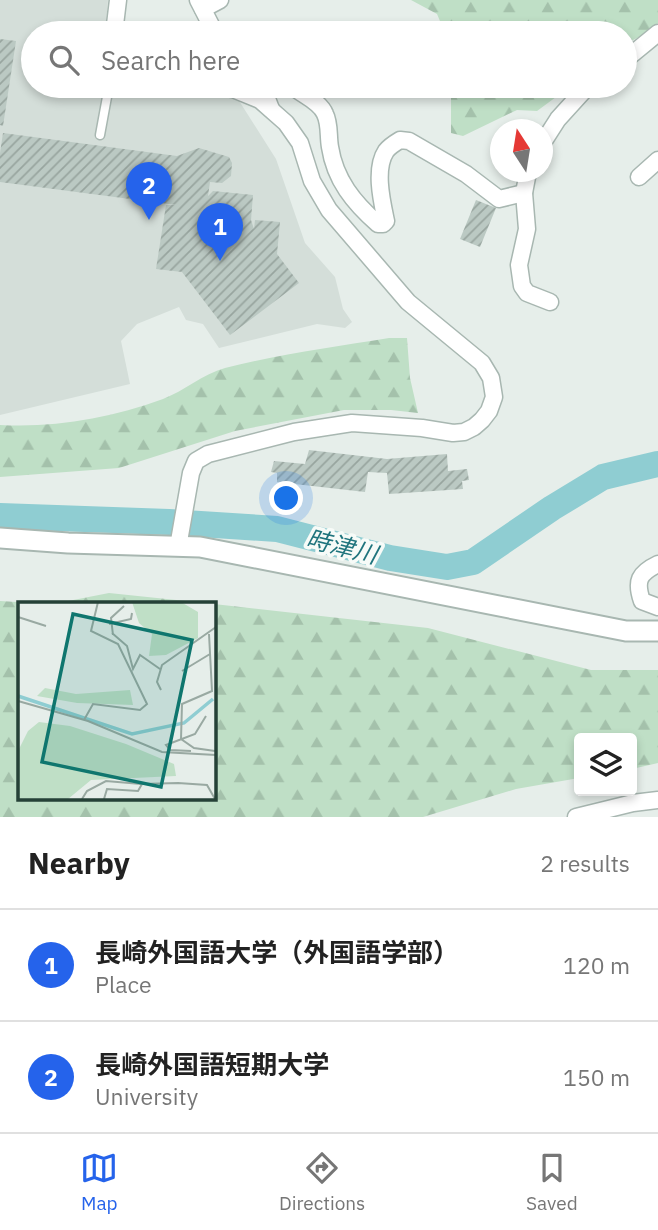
<!DOCTYPE html>
<html lang="en">
<head>
<meta charset="utf-8">
<style>
  body { margin:0; font-family:"IBM Plex Sans","Noto Sans JP",sans-serif; background:#f2f2f2; color:#222 }
  .controls { position:absolute; right:21px; bottom:21px; display:grid; overflow:hidden; border-radius:7px; box-shadow:0 4px 10px #0003 }
  .controls button { width:63px; height:63px; display:grid; place-items:center; padding:0; border:0; border-bottom:2px solid #e0e0e0; background:#fff; color:#222; font:35px sans-serif }
  .compass { position:absolute; left:490px; top:119px; width:63px; height:63px; border-radius:50%; background:#fff; box-shadow:0 4px 10px #0003; rotate:348deg }
  .you { position:absolute; left:287px; top:499px; width:24px; height:24px; margin:-18px; border:5px solid #fff; border-radius:50%; background:#1a73e8; box-shadow:0 0 0 10px #1a73e833 }
  .badge { display:grid; place-items:center; width:46px; height:46px; border-radius:50%; background:#2563eb; color:#fff; font-size:23px; font-weight:700 }
  .pin { position:absolute; translate:-50% -58px; filter:drop-shadow(0 2px 4px #0008) }
  .pin::after { content:''; position:absolute; top:37px; width:24px; height:21px; background:inherit; clip-path:polygon(0 0,100% 0,50% 100%) }
  .list { margin:0; padding:0; list-style:none }
  h2 { display:flex; justify-content:space-between; align-items:center; height:91px; margin:0; padding:0 28px; font-size:30px }
  h2 small { font-size:23px; font-weight:400; color:#767676 }
  .list li { display:grid; grid-template-columns:46px 1fr auto; gap:21px; align-items:center; box-sizing:border-box; height:112px; padding:0 28px; border-top:2px solid #e0e0e0 }
  .list b { display:block; font-size:26px; white-space:nowrap }
  .list p { margin:0; font-size:23px; white-space:nowrap; color:#767676 }
  .list em { font-size:23px; font-style:normal; color:#767676 }
  .icon { flex:none; width:38px; height:38px; fill:none; stroke:currentColor; stroke-width:2; stroke-linecap:round; stroke-linejoin:round }
  .map { position:relative; flex:none; width:658px; height:817px; overflow:hidden }
  .search { position:absolute; background:#fff; box-shadow:0 4px 10px #0003; left:21px; right:21px; top:21px; height:77px; display:flex; align-items:center; gap:18px; box-sizing:border-box; padding:0 24px; border-radius:38px; color:#767676; font-size:26px }
  .sheet { height:315px; background:#fff }
  nav { display:flex; justify-content:space-around; align-items:center; box-sizing:border-box; height:98px; border-top:2px solid #e0e0e0; background:#fff; font-size:19px; color:#767676 }
  nav a { display:grid; justify-items:center; gap:4px }
  nav .on { color:#2563eb }
  .map>svg:first-child { display:block }
</style>
</head>
<body>
<div class="map">
<svg width="658" height="817" viewBox="0 0 658 817">
  <defs>
    <pattern id="forest-firs" width="22" height="20" patternUnits="userSpaceOnUse" patternTransform="scale(1.75)"><rect width="22" height="20" fill="#bfdfc6"/><path d="M5 1l3.5 6h-7zM16 11l3.5 6h-7z" fill="#a4c1ab"/></pattern>
    <pattern id="building-hatch" width="6" height="6" patternUnits="userSpaceOnUse" patternTransform="scale(1.75)"><rect width="6" height="6" fill="#bbc9c3"/><path d="M-1 1l2-2M0 6l6-6M5 7l2-2" fill="none" stroke="#98a59f"/></pattern>
  </defs>
  <rect width="100%" height="100%" fill="#e6eeea"/>
  <!-- built -->
  <path fill="#d4ded9" d="M0,0H108L105,33H33V86H154L236,96L276,159L305,243L335,277L343,309L352,322L345,328L317,324L219,348L203,324L186,320L179,307L137,324L121,341L130,384L0,415Z"/>
  <!-- forest -->
  <g fill="url(#forest-firs)">
    <path d="M411,0H658V23L647,33L625,44V33H445L437,14Z"/>
    <path d="M451,86H571L537,111L517,110L463,136L451,133Z"/>
    <path d="M389,338H407L410,378L418,413L391,410H344L235,431L119,468L0,477V425C55,428 111,418 163,399C184,391 203,374 225,368C279,354 335,347 389,338Z"/>
    <path d="M109,593L205,603H58Z"/>
    <path d="M0,601L34,603L19,604V798H214V604L428,628L591,670H658V763L632,769V738H579V778L516,789L423,817H0Z"/>
  </g>
  <g fill="none" stroke-linecap="round" stroke-linejoin="round">
    <!-- river -->
    <path stroke="#8fcdd2" stroke-width="26" d="M0,516L169,522L277,529L390,558L447,567L473,562L552,508L603,477L658,464"/>
  </g>
  <!-- building -->
  <g fill="url(#building-hatch)">
    <path d="M0,39L16,41L3,126L0,125Z"/>
    <path d="M3,133L177,156L199,148L229,157L232,163L231,176L222,183L210,182L208,196L213,191L253,195L251,220L254,229L255,220L280,222L277,254L299,283L230,335L182,272L156,269L166,205H176L0,182V153Z"/>
    <path d="M476,200L496,208L480,247L460,239Z"/>
    <path d="M309,450L387,459L447,454L448,471L467,469L469,480L462,481L463,489L389,494L387,473L368,472L365,492L277,482V473L271,472L274,461L305,464Z"/>
  </g>
  <g fill="none" stroke-linecap="round" stroke-linejoin="round">
    <!-- service casing -->
    <g stroke="#a8b7b1" stroke-width="11">
      <path id="service" d="M100,135L109,86"/>
    </g>
    <!-- minor casing -->
    <g stroke="#a8b7b1" stroke-width="19">
      <g id="minor">
        <path d="M198,0L215,33"/>
        <path d="M203,9L220,0"/>
        <path d="M114,33L118,0"/>
        <path d="M625,60L658,33"/>
        <path d="M262,86L271,109"/>
        <path d="M292,86C302,95 320,101 325,114C330,124 328,136 330,147C335,180 354,203 378,224H383L386,221C382,202 374,169 386,151C389,147 395,143 400,140L409,141L466,174L499,199L524,193"/>
        <path d="M542,144L558,119L588,86"/>
        <path d="M528,172L524,193L527,229L519,265L522,286L527,293L550,302"/>
        <path d="M639,177L658,160"/>
        <path d="M178,547L191,473L196,461L208,454L294,432L352,423L422,428L453,433L464,432L474,427L482,420L489,411L494,397L491,378L482,363L408,302L329,210L312,181L300,143L286,123L260,100L233,89L214,86"/>
        <path d="M658,564C639,573 635,581 642,601L658,607"/>
        <path d="M576,817L633,803L658,800"/>
      </g>
    </g>
    <!-- tertiary casing -->
    <g stroke="#a8b7b1" stroke-width="23">
      <path id="tertiary" d="M0,538L68,543L200,547L626,631H658"/>
    </g>
    <!-- service -->
    <use href="#service" stroke="#fff" stroke-width="8"/>
    <!-- minor -->
    <use href="#minor" stroke="#fff" stroke-width="16"/>
    <!-- tertiary -->
    <use href="#tertiary" stroke="#fff" stroke-width="19"/>
  </g>
  <g text-anchor="middle" dominant-baseline="central" stroke-width="7" stroke-linejoin="round" paint-order="stroke">
    <!-- water labels -->
    <g font-size="24" font-style="italic" fill="#1f747d" stroke="#f7fbf8">
      <text transform="translate(342 546) rotate(14)">時津川</text>
    </g>
  </g>
  <!-- overview -->
  <g transform="translate(18 602)">
    <rect width="198" height="198" fill="#e6eeea"/>
    <path d="M114,0H163L180,10V36L148,53L131,54L134,32L121,21ZM27,86L58,92L112,88L115,103L59,101L19,94ZM21,120L52,124L108,142L156,162L158,174L73,178L50,197H0V149L10,129Z" fill="#bfdfc6"/>
    <path fill="none" stroke="#8fcdd2" stroke-width="3.5" d="M0,94L114,132L166,121L195,97"/>
    <path fill="none" stroke="#99a9a2" stroke-width="2" d="M0,15L28,24M91,22L113,17L114,11M94,31L109,44L115,67L122,53L142,67M191,32L194,89L164,102L163,137L176,146L197,149M95,33L93,16L106,4M164,69L192,52M143,88L139,80L144,63L198,25M0,99L70,119L144,150L198,153M66,118L75,102L122,108L129,102L100,42L73,29L80,0M173,149L152,148L148,143L177,132L188,114M64,197L69,189L88,179L123,182M86,197L89,187L120,189L124,182L160,181L189,183L197,197"/>
    <path fill="#0f766e" fill-opacity="0.15" stroke="#0f766e" stroke-width="3.5" d="M55,12L174,38L143,185L24,160Z"/>
    <rect width="198" height="198" fill="none" stroke="#254137" stroke-width="3.5"/>
  </g>
</svg>
<div class="controls">
<button><svg class="icon" aria-label="layers" viewBox="0 0 24 24"><path d="M12 4l9 5-9 5-9-5zM3 14l9 5 9-5"/></svg></button>
</div>
<svg class="compass" viewBox="-18 -18 36 36"><path d="M0-13l5 13h-10z" fill="#e53935"/><path d="M0 13l5-13h-10z" fill="#767676"/></svg>
<div class="you"></div>
<div class="pin badge" style="left:220px;top:261px">1</div>
<div class="pin badge" style="left:149px;top:220px">2</div>
<div class="search"><svg class="icon" aria-label="search" viewBox="0 0 24 24"><circle cx="10" cy="10" r="6"/><path d="M15 15l6 6"/></svg>Search here</div>
</div>
<section class="sheet">
<h2>Nearby<small>2 results</small></h2>
<ul class="list">
<li><span class="badge">1</span><div><b>長崎外国語大学（外国語学部）</b><p>Place</p></div><em>120 m</em></li>
<li><span class="badge">2</span><div><b>長崎外国語短期大学</b><p>University</p></div><em>150 m</em></li>
</ul>
</section>
<nav>
<a class="on"><svg class="icon" aria-label="map" viewBox="0 0 24 24"><path d="M3 6l6-2 6 2 6-2v14l-6 2-6-2-6 2zM9 4v14M15 6v14"/></svg>Map</a>
<a><svg class="icon" aria-label="directions" viewBox="0 0 24 24"><path d="M12 3l9 9-9 9-9-9zM9 14v-3h6M13 9l2 2-2 2"/></svg>Directions</a>
<a><svg class="icon" aria-label="saved" viewBox="0 0 24 24"><path d="M7 4h10v16l-5-4-5 4z"/></svg>Saved</a>
</nav>
</body>
</html>
